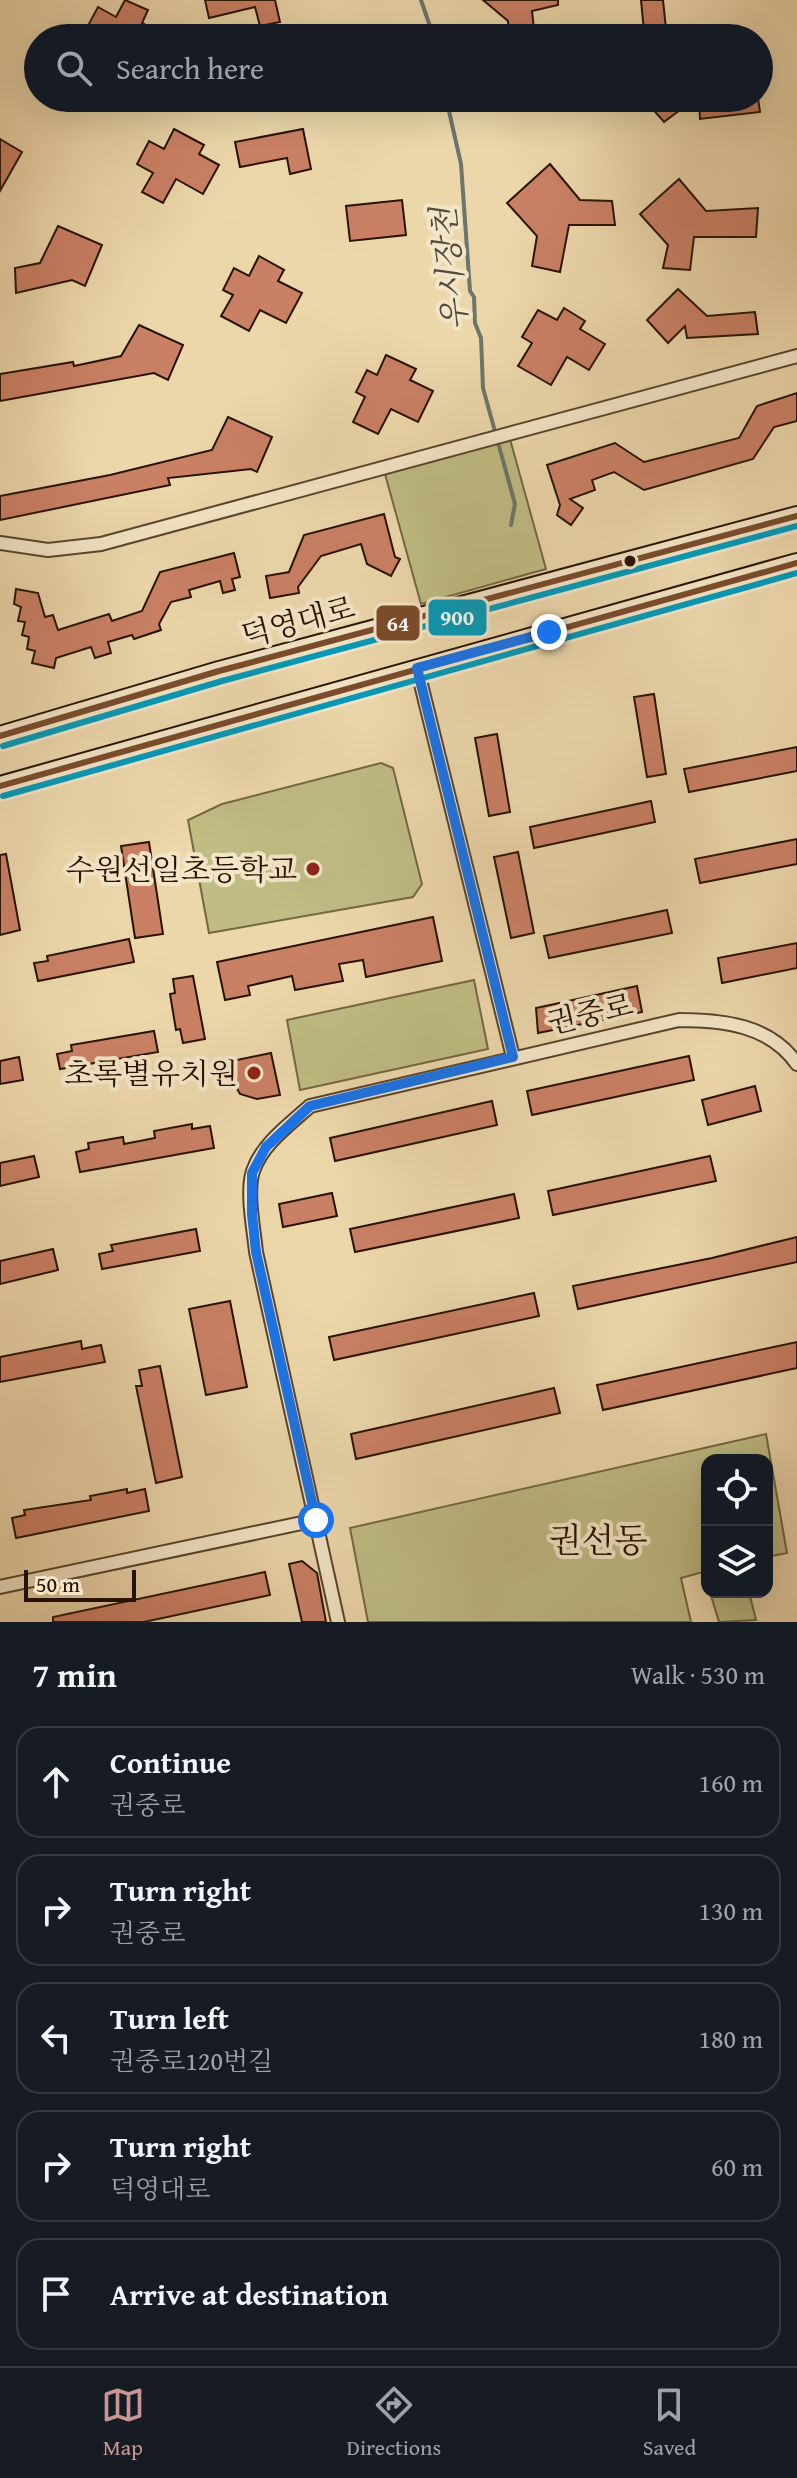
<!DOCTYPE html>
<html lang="en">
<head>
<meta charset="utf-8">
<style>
  body { margin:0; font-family:"Gentium Book Plus","Noto Serif KR",serif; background:#20242c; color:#f1f3f6 }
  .controls { position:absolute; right:24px; bottom:24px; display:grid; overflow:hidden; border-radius:16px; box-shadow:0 8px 32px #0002 }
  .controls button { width:72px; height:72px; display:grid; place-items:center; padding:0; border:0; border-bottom:2px solid #363941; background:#171b24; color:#f1f3f6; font:40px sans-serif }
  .scale { position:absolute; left:24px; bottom:20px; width:112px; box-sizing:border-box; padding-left:8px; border:4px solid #281300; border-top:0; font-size:22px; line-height:28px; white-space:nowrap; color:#281300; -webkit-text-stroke:6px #f3e5c8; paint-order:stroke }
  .stop { position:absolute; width:24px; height:24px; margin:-18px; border:6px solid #1a73e8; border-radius:50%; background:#fff }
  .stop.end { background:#1a73e8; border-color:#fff; box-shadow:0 2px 8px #0008 }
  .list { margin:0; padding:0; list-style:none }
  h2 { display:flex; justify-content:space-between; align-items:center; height:104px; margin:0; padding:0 32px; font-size:34px }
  h2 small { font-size:26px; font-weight:400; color:#9ea1a6 }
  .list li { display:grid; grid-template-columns:52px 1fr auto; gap:24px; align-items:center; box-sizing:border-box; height:112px; margin:0 16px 16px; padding:0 16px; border:2px solid #363941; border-radius:24px }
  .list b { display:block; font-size:30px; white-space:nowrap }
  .list p { margin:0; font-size:26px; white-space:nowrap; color:#9ea1a6 }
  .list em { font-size:26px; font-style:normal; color:#9ea1a6 }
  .icon { flex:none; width:44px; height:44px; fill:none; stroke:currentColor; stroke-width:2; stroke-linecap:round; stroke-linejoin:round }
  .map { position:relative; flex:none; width:797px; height:1622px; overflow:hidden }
  .search { position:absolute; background:#171b24; box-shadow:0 8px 32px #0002; left:24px; right:24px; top:24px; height:88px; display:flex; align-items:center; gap:20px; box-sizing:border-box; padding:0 28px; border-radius:44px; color:#9ea1a6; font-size:30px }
  .sheet { height:744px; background:#171b24 }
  nav { display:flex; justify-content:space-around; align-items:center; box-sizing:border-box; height:112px; border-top:2px solid #363941; background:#171b24; font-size:22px; color:#9ea1a6 }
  nav a { display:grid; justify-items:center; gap:4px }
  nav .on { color:#c59692 }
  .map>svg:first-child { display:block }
</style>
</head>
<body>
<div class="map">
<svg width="797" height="1622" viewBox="0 0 797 1622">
  <rect width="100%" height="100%" fill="#ecd7ab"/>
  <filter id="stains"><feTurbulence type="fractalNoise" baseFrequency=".0025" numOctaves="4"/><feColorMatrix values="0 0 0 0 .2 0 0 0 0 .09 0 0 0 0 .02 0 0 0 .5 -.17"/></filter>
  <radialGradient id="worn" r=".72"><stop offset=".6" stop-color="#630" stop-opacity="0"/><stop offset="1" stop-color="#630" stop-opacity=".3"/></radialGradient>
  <!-- green -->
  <g fill="#bfbc84" stroke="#746842" stroke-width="2">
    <path d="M510,439L546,569L421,604L385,474Z"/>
    <path d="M381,763L393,768L422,884L413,897L209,933L188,820L222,804Z"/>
    <path d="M474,980L488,1049L300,1090L287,1020Z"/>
    <path d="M766,1434L787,1553L767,1557V1460H707V1571L681,1578L691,1622H368L350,1528Z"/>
    <path d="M710,1592H749L756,1620L719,1622Z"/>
  </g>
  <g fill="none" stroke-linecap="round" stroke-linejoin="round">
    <!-- stream -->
    <g stroke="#6c766a" stroke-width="4">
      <path d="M421,0L434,38"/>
      <path d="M446,98L461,164L470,291L474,297L475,323L481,338L483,388L515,504L511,525"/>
    </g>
  </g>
  <!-- building -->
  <g fill="#ca8065" stroke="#281300" stroke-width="2">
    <path d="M125,0L148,10L142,23L170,38H93L84,33L98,7L116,17Z"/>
    <path d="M205,0H275L280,22L260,26L255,7L209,18Z"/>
    <path d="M483,0H558V5L532,11L535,38H509L508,21Z"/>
    <path d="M641,0H663L666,29L644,31Z"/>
    <path d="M643,98H696L664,122Z"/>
    <path d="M699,98H758L760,112L700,119Z"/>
    <path d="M174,129L204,145L199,154L219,165L203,194L176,179L163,203L142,192L153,173L137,164L149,141L164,149Z"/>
    <path d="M303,129L311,169L290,174L287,158L240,167L235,142Z"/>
    <path d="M0,139L22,152L0,191Z"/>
    <path d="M550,164L580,200L612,201L615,225H569L560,272L532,266L537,236L507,203Z"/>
    <path d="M679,179L706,211L758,208L756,237H694L690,270L663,268L668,245L640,214Z"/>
    <path d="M402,200L406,235L350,241L346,206Z"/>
    <path d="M58,226L102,245L85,286L72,280L16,293L15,268L40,263Z"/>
    <path d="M259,256L284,270L278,281L302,293L286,323L260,310L249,331L221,316L233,295L223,290L234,268L249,276Z"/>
    <path d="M678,289L707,316L755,312L758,334L687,338L685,326L668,343L647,320Z"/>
    <path d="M564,308L585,321L580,329L605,344L589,370L567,357L551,385L518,366L532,343L522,337L538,310L557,320Z"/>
    <path d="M139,325L183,345L168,380L154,373L0,401V374L73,362L74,366L121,356Z"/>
    <path d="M386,355L416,369L410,380L433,391L418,422L391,409L378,434L353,422L365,397L356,392L367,370L377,375Z"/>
    <path d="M797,393V421L774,427L753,459L644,490L614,472L592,480L595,490L570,499L583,508L571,525L557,515L560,505L547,465L615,443L644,462L739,438L757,406Z"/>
    <path d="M228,417L272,437L257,472L251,469L168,478L170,485L0,520V496L110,475L212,450Z"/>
    <path d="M384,514L395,557L400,559L391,576L367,564L361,544L321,556L298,587L299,593L270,598L266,576L289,572L304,535Z"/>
    <path d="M234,553L240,577L232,579L235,590L223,593L220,581L189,590L191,597L171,602L159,624L161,630L134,639L132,635L108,642L111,653L95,658L91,647L56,658L54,668L32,663L35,651L27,649L29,637L22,635L25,622L18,621L21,607L14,604L16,589L38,593L45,617L53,615L58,630L109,614L112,621L142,611L160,572Z"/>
    <path d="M654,694L666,774L647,777L634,697Z"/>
    <path d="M497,734L510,812L489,816L475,738Z"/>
    <path d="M797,747V771L689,792L684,769Z"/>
    <path d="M651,801L655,822L534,848L530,827Z"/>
    <path d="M797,839V864L700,883L695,859Z"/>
    <path d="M149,842L163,934L135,938L121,846Z"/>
    <path d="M518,852L534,933L511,938L494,857Z"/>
    <path d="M6,854L20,930L0,935V855Z"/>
    <path d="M667,910L672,933L549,958L544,936Z"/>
    <path d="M433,917L442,961L366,977L363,960L339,964L343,981L295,990L292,976L248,986L250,995L225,1000L217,962Z"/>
    <path d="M129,939L134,962L38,981L34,963L48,961L47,956Z"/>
    <path d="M797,943V968L722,983L718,958Z"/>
    <path d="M193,976L205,1039L183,1043L180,1029L176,1030L170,994L175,993L173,979Z"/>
    <path d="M637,986L642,1012L538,1033L536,1008Z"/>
    <path d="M154,1031L158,1052L60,1069L57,1054L72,1051L71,1045Z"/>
    <path d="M271,1053L280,1095L257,1099L240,1094L235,1085L232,1061Z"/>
    <path d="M689,1056L694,1080L532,1115L527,1091Z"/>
    <path d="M19,1057L23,1080L0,1084V1061Z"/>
    <path d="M755,1086L761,1111L708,1125L702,1100Z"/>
    <path d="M492,1101L497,1125L335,1161L330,1138Z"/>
    <path d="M192,1124V1129L210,1126L214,1148L80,1172L76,1152L89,1149L88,1143L123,1137L124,1144L155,1138L154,1131Z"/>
    <path d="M34,1156L39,1177L0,1186V1163Z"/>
    <path d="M710,1156L716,1181L553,1215L548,1191Z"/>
    <path d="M332,1193L337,1216L283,1227L279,1204Z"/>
    <path d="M514,1194L519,1218L355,1252L350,1229Z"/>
    <path d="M196,1229L200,1251L102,1269L99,1254L113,1251L111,1245Z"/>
    <path d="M797,1237V1262L578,1309L573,1286L712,1258Z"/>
    <path d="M53,1249L58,1270L0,1284V1261Z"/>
    <path d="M534,1293L539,1316L334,1360L329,1337Z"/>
    <path d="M230,1301L247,1387L206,1395L189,1309Z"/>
    <path d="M81,1341L82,1349L101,1345L105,1362L0,1382V1357Z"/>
    <path d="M797,1342V1368L603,1410L597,1385Z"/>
    <path d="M160,1366L182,1477L156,1483L136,1386H142L139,1370Z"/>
    <path d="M554,1388L560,1413L356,1459L351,1434Z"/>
    <path d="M127,1489V1493L145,1489L149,1511L16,1538L12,1518L25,1515L24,1510L91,1500L90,1496Z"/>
    <path d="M302,1561L317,1573L326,1622H302L289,1564Z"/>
    <path d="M265,1572L270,1595L144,1622H53V1617Z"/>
  </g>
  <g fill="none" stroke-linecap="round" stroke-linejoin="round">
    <!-- street casing -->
    <g stroke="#59442b" stroke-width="16">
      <g id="street">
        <path d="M0,543L48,550L101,544L797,356"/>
        <path d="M417,668L513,1057"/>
        <path d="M0,1587L316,1520"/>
        <path d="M338,1622L256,1252C254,1230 246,1192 253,1171C262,1144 289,1125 310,1106L679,1020C723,1020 770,1025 797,1064"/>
      </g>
    </g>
    <!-- secondary casing -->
    <g stroke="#281300" stroke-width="22">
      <g id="secondary">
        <path d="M0,736L219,671L797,516"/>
        <path d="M0,786L797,563"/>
      </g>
    </g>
    <!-- street -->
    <use href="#street" stroke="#f3e5c8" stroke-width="12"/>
    <!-- secondary -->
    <use href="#secondary" stroke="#f3e5c8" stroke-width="18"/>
    <!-- bus-1 casing -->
    <g stroke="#f3e5c8" stroke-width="12">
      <g id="bus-1">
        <path d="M0,736L219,671L797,516"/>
        <path d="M0,786L797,563"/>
      </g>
    </g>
    <!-- bus-2 casing -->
    <g stroke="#f3e5c8" stroke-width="12">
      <g id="bus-2">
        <path d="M3,746L222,681L797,526"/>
        <path d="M3,796L797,573"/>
      </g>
    </g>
    <!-- bus-1 -->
    <use href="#bus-1" stroke="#7a4b2a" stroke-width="6"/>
    <!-- bus-2 -->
    <use href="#bus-2" stroke="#049ab9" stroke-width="6"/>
  </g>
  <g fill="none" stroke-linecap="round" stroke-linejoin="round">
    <!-- route -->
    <path stroke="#1a73e8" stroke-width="10" d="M316,1520L256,1252L252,1214V1173L266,1147L310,1106L513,1057L417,668L549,632"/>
  </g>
  <!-- markers -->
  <circle fill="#281300" stroke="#f3e5c8" stroke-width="3" cx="630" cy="561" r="7"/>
  <g fill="#8f2418" stroke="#f3e5c8" stroke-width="3">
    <circle cx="313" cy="869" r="8"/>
    <circle cx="254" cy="1073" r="8"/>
  </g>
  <g text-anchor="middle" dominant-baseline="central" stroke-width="8" stroke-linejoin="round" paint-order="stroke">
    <!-- street labels -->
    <g font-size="30" fill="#281300" stroke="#f3e5c8">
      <text transform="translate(298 621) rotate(-15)">덕영대로</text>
      <text transform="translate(590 1013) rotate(-13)">권중로</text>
    </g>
    <!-- poi labels -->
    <g font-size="30" fill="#281300" stroke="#f3e5c8" text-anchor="end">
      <text x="297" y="869">수원선일초등학교</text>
      <text x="238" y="1073">초록별유치원</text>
    </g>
    <!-- water labels -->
    <g font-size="32" font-style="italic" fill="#504d3e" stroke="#f3e5c8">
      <text transform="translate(449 269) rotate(-96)">우시장천</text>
    </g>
    <!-- quarter labels -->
    <g font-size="34" fill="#281300" stroke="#f3e5c8">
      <text x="598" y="1539">권선동</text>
    </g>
  </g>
  <g stroke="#f3e5c8" stroke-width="3">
    <rect x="427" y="598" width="61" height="39" rx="8" fill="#049ab9"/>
    <rect x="375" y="604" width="46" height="38" rx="8" fill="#7a4b2a"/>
  </g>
  <g font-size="22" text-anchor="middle" font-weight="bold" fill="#fff">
    <text x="457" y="625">900</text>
    <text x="398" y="631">64</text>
  </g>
  <rect width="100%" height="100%" filter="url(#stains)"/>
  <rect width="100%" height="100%" fill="url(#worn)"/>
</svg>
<div class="controls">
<button><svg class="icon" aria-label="locate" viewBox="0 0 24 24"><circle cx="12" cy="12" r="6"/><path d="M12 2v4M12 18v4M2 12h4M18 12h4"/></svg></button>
<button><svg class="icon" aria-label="layers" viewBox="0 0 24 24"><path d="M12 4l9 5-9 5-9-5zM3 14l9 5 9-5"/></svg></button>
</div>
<div class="scale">50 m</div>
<div class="stop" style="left:316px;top:1520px"></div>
<div class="stop end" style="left:549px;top:632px"></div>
<div class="search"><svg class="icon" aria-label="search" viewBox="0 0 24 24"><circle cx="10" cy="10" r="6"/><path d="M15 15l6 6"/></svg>Search here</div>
</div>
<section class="sheet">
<h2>7 min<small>Walk · 530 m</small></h2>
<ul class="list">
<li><svg class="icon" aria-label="ahead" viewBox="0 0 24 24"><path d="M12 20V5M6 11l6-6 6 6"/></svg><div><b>Continue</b><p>권중로</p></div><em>160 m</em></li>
<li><svg class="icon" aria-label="right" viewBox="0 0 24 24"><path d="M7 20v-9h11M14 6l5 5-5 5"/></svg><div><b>Turn right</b><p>권중로</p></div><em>130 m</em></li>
<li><svg class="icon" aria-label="left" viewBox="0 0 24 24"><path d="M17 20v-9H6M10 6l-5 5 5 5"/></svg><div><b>Turn left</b><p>권중로120번길</p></div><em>180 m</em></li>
<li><svg class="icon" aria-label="right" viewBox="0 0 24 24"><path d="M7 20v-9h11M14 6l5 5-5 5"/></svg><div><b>Turn right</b><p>덕영대로</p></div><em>60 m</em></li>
<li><svg class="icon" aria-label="arrive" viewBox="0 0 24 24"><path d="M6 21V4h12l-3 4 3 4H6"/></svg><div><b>Arrive at destination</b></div></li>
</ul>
</section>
<nav>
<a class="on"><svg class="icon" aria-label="map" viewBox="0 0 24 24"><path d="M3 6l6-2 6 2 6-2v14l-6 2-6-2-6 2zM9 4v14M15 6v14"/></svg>Map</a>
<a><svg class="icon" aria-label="directions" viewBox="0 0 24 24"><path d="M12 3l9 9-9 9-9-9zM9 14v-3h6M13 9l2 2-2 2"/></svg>Directions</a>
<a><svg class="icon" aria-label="saved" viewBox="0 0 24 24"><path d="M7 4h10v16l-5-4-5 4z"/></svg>Saved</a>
</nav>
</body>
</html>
